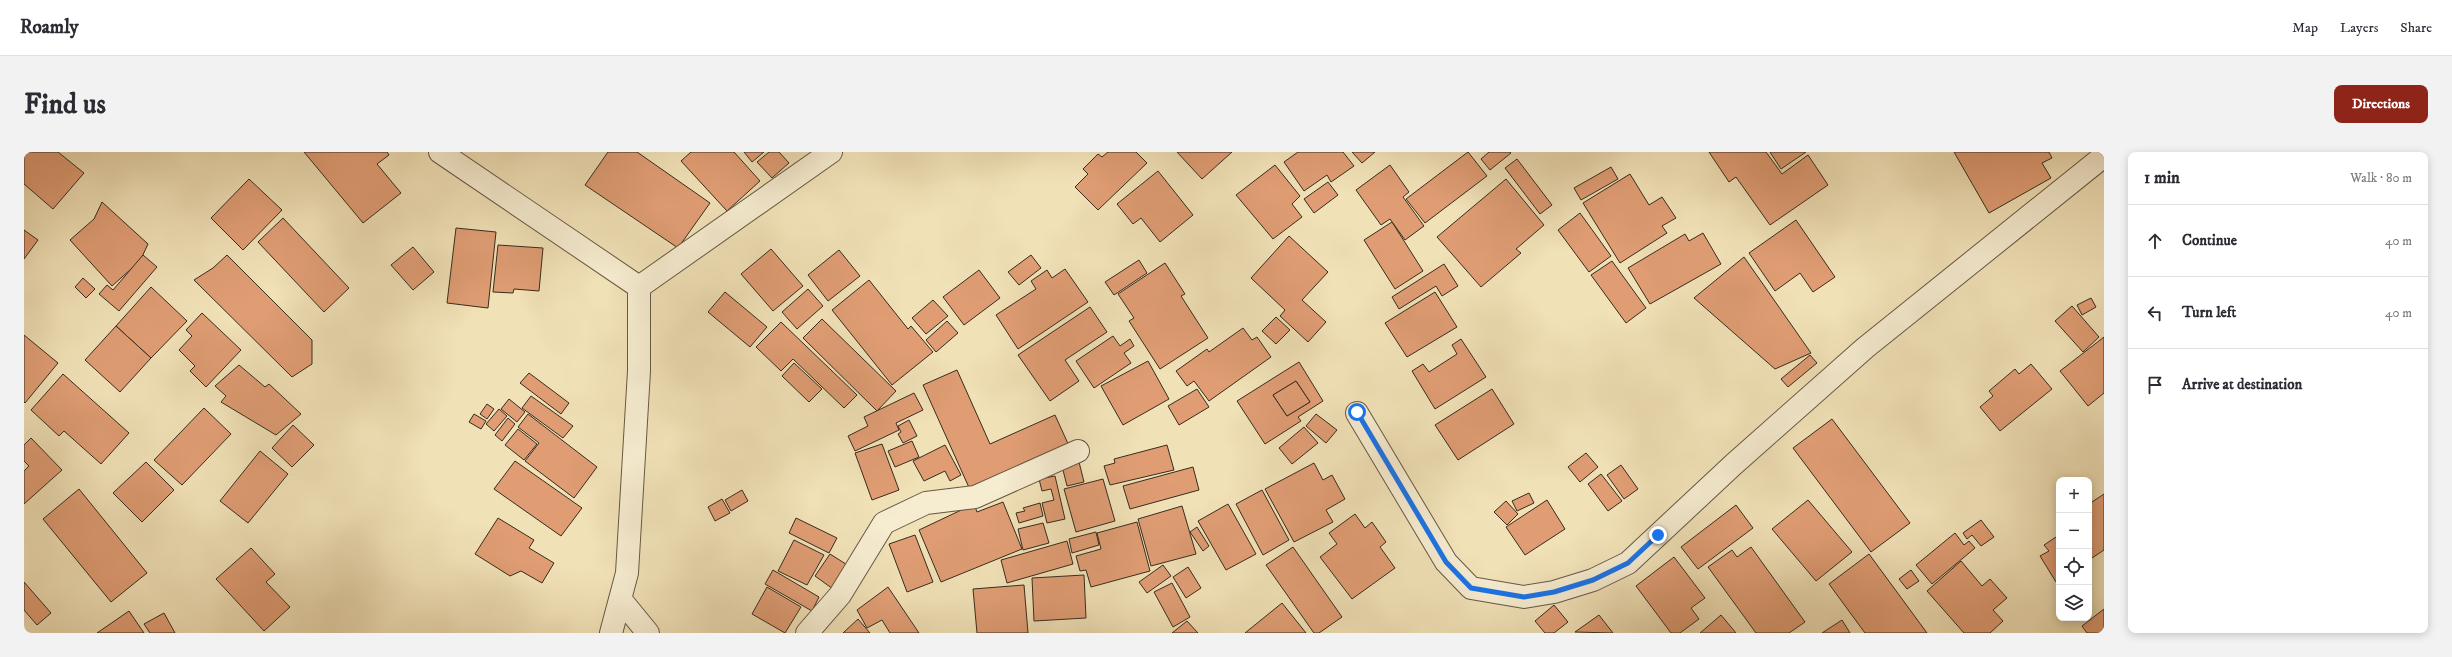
<!DOCTYPE html>
<html lang="en">
<head>
<meta charset="utf-8">
<style>
  body { margin:0; font-family:"IM FELL DW Pica",serif; background:#f2f2f3; color:#2b2b33 }
  .controls { position:absolute; right:12px; bottom:12px; display:grid; overflow:hidden; border-radius:8px; box-shadow:0 2px 10px #0003 }
  .controls button { width:36px; height:36px; display:grid; place-items:center; padding:0; border:0; border-bottom:1px solid #e1e1e2; background:#fff; color:#2b2b33; font:20px sans-serif }
  .stop { position:absolute; width:12px; height:12px; margin:-9px; border:3px solid #1a73e8; border-radius:50%; background:#fff }
  .stop.end { background:#1a73e8; border-color:#fff; box-shadow:0 1px 4px #0008 }
  .list { margin:0; padding:0; list-style:none }
  h2 { display:flex; justify-content:space-between; align-items:center; height:52px; margin:0; padding:0 16px; font-size:17px }
  h2 small { font-size:13px; font-weight:400; color:#7c7c81 }
  .list li { display:grid; grid-template-columns:26px 1fr auto; gap:12px; align-items:center; box-sizing:border-box; height:72px; padding:0 16px; border-top:1px solid #e1e1e2 }
  .list b { display:block; font-size:15px; white-space:nowrap }
  .list em { font-size:13px; font-style:normal; color:#7c7c81 }
  .icon { flex:none; width:22px; height:22px; fill:none; stroke:currentColor; stroke-width:2; stroke-linecap:round; stroke-linejoin:round }
  .map { position:relative; flex:none; width:2080px; height:481px; overflow:hidden; border-radius:8px }
  header { display:flex; align-items:center; gap:24px; box-sizing:border-box; height:56px; padding:0 20px; background:#fff; border-bottom:1px solid #e1e1e2 }
  header strong { font-size:19px }
  nav { display:flex; gap:22px; margin-inline-start:auto; font-size:14px }
  .intro { display:flex; align-items:center; justify-content:space-between; box-sizing:border-box; height:96px; padding:0 24px }
  h1 { margin:0; font-size:28px }
  .button { padding:10px 18px; border-radius:8px; background:#8f2418; color:#fff; font-size:14px; font-weight:700 }
  main { display:flex; gap:24px; padding:0 24px }
  aside { flex:1; background:#fff; border-radius:8px; box-shadow:0 2px 10px #0003 }
  .map>svg:first-child { display:block }
</style>
</head>
<body>
<header>
<strong>Roamly</strong>
<nav><a>Map</a><a>Layers</a><a>Share</a></nav>
</header>
<div class="intro"><h1>Find us</h1><a class="button">Directions</a></div>
<main>
<div class="map">
<svg width="2080" height="481" viewBox="0 0 2080 481">
  <rect width="100%" height="100%" fill="#f1e1b7"/>
  <filter id="stains"><feTurbulence type="fractalNoise" baseFrequency=".005" numOctaves="4"/><feColorMatrix values="0 0 0 0 .2 0 0 0 0 .09 0 0 0 0 .02 0 0 0 .5 -.17"/></filter>
  <radialGradient id="worn" r=".72"><stop offset=".6" stop-color="#630" stop-opacity="0"/><stop offset="1" stop-color="#630" stop-opacity=".3"/></radialGradient>
  <!-- building -->
  <g fill="#e09d74" stroke="#372c1e" fill-rule="evenodd">
    <path d="M0,0H34L60,21L29,57L0,32Z"/>
    <path d="M280,0H363L365,3L353,12L377,41L339,71Z"/>
    <path d="M584,0H613L686,51L654,96L561,33Z"/>
    <path d="M667,0H710L736,29L703,59L657,9Z"/>
    <path d="M720,0H740L728,10Z"/>
    <path d="M745,0H755L765,11L748,26L733,10Z"/>
    <path d="M1084,0H1112L1123,11L1074,58L1051,35L1064,22L1059,17L1074,2L1078,5Z"/>
    <path d="M1153,0H1208L1178,27Z"/>
    <path d="M1274,0H1319L1330,14L1307,30L1303,23L1280,39L1260,10Z"/>
    <path d="M1328,0H1351L1338,11Z"/>
    <path d="M1444,0L1463,24L1401,71L1382,47Z"/>
    <path d="M1465,0H1486L1487,1L1466,18L1457,7Z"/>
    <path d="M1685,0H1742L1758,22L1784,3L1804,33L1746,73L1712,25L1705,30Z"/>
    <path d="M1746,0H1782L1757,17Z"/>
    <path d="M1930,0H2025L2028,6L2018,11L2027,26L1965,61Z"/>
    <path d="M1493,7L1528,53L1516,62L1481,16Z"/>
    <path d="M1251,13L1276,44L1268,52L1278,65L1249,87L1212,43Z"/>
    <path d="M1366,13L1385,40L1379,45L1400,74L1381,88L1366,67L1357,73L1332,38Z"/>
    <path d="M1587,15L1594,27L1557,48L1550,36Z"/>
    <path d="M1134,19L1169,63L1136,90L1117,66L1109,72L1093,52Z"/>
    <path d="M1606,22L1625,53L1638,45L1652,66L1638,74L1643,81L1596,111L1559,51Z"/>
    <path d="M225,27L258,58L219,98L187,66Z"/>
    <path d="M1482,27L1520,73L1492,97L1497,101L1457,135L1413,85Z"/>
    <path d="M1304,30L1314,43L1290,61L1280,47Z"/>
    <path d="M78,50L124,92L116,109L88,134L46,88L70,67Z"/>
    <path d="M1556,61L1587,104L1565,120L1534,78Z"/>
    <path d="M259,66L325,136L300,160L234,90Z"/>
    <path d="M1772,68L1811,125L1789,140L1776,121L1751,139L1725,101Z"/>
    <path d="M1368,70L1399,119L1371,137L1340,88Z"/>
    <path d="M432,76L472,80L464,156L423,151Z"/>
    <path d="M0,78L14,88L0,107Z"/>
    <path d="M1679,81L1697,112L1626,152L1604,116L1661,82L1665,89Z"/>
    <path d="M1265,84L1304,120L1278,148L1302,170L1284,190L1256,164L1261,158L1227,126Z"/>
    <path d="M474,93L519,96L515,139L490,137L489,141L469,140Z"/>
    <path d="M389,95L410,120L389,138L367,113Z"/>
    <path d="M747,97L779,134L749,159L717,122Z"/>
    <path d="M815,98L836,124L804,149L784,123Z"/>
    <path d="M119,103L133,115L95,159L75,142L83,133L89,138Z"/>
    <path d="M203,103L288,188V212L268,225L170,128L189,116Z"/>
    <path d="M1007,103L1017,116L995,133L984,120Z"/>
    <path d="M1720,105L1787,201L1751,217L1670,146Z"/>
    <path d="M1115,108L1123,121L1090,143L1081,130Z"/>
    <path d="M1588,109L1622,156L1602,171L1567,123Z"/>
    <path d="M1141,111L1161,142L1157,144L1184,186L1136,217L1105,169L1110,166L1094,142Z"/>
    <path d="M1420,112L1434,134L1418,144L1412,134L1375,157L1368,145Z"/>
    <path d="M1041,117L1064,150L994,197L972,163L1012,137L1007,129L1023,118L1028,126Z"/>
    <path d="M955,118L976,146L940,173L919,145Z"/>
    <path d="M59,126L71,137L62,146L51,135Z"/>
    <path d="M845,128L884,177L887,174L909,200L868,233L808,158Z"/>
    <path d="M127,135L163,169L127,206L92,174Z"/>
    <path d="M784,137L799,154L773,177L758,160Z"/>
    <path d="M701,140L743,175L726,195L684,160Z"/>
    <path d="M1411,140L1433,175L1383,205L1361,171Z"/>
    <path d="M2067,146L2072,155L2058,163L2053,153Z"/>
    <path d="M909,148L924,164L902,182L888,166Z"/>
    <path d="M2048,154L2075,185L2059,200L2031,169Z"/>
    <path d="M1066,155L1083,180L1041,208L1055,229L1026,249L994,203Z"/>
    <path d="M178,161L217,198L182,235L166,219L171,214L155,198L168,184L162,178Z"/>
    <path d="M1252,165L1266,178L1252,192L1238,179Z"/>
    <path d="M798,167L872,239L853,259L779,186Z"/>
    <path d="M923,169L934,181L912,200L902,188Z"/>
    <path d="M757,170L833,243L820,256L769,207L757,219L732,195Z"/>
    <path d="M92,174L127,206L96,240L61,208Z"/>
    <path d="M1219,176L1228,188L1233,185L1247,205L1185,249L1170,229L1163,234L1152,219L1183,197L1185,200Z"/>
    <path d="M0,183L34,211L1,251L0,250Z"/>
    <path d="M1089,184L1096,194L1106,187L1110,194L1100,201L1107,211L1070,236L1052,209Z"/>
    <path d="M2080,185V241L2064,254L2036,219Z"/>
    <path d="M1437,187L1462,225L1411,257L1388,219L1399,212L1405,220L1433,202L1428,193Z"/>
    <path d="M1786,203L1793,211L1764,235L1757,227Z"/>
    <path d="M1124,209L1145,247L1099,273L1077,234Z"/>
    <path d="M1275,210L1299,249L1274,265L1277,269L1241,292L1213,249ZM1272,229L1286,250L1263,264L1249,243Z"/>
    <path d="M770,211L798,237L785,250L758,224Z"/>
    <path d="M2007,212L2028,237L1976,279L1956,255L1969,244L1965,239L1991,217L1995,222Z"/>
    <path d="M215,213L241,235L245,232L277,262L252,283L197,250L202,244L191,234Z"/>
    <path d="M933,218L966,292L1031,263L1046,296L947,340L899,233Z"/>
    <path d="M505,221L545,251L537,262L496,231Z"/>
    <path d="M39,222L105,281L77,312L40,279L35,284L7,258Z"/>
    <path d="M1272,229L1286,250L1263,264L1249,243Z"/>
    <path d="M1173,237L1185,255L1155,273L1144,254Z"/>
    <path d="M1468,237L1490,272L1434,308L1411,273Z"/>
    <path d="M890,241L899,258L872,271L875,278L831,299L824,284L844,274L840,265Z"/>
    <path d="M507,244L549,274L539,286L498,256Z"/>
    <path d="M485,247L501,260L493,270L477,257Z"/>
    <path d="M463,252L470,257L463,267L456,262Z"/>
    <path d="M180,256L207,282L158,333L130,308Z"/>
    <path d="M475,257L483,264L470,279L462,272Z"/>
    <path d="M450,262L462,269L457,277L445,270Z"/>
    <path d="M504,262L573,315L550,346L501,309L515,291L494,275Z"/>
    <path d="M1292,262L1313,278L1302,291L1282,274Z"/>
    <path d="M484,266L491,272L478,289L471,283Z"/>
    <path d="M1808,267L1886,371L1847,400L1769,296Z"/>
    <path d="M885,268L893,284L879,291L874,282L877,280L874,274Z"/>
    <path d="M269,273L290,293L268,315L248,296Z"/>
    <path d="M1280,275L1294,291L1268,312L1255,296Z"/>
    <path d="M494,277L513,292L500,308L481,293Z"/>
    <path d="M7,286L38,318L0,352V319L5,314L0,309V293Z"/>
    <path d="M888,289L895,305L871,315L864,299Z"/>
    <path d="M858,292L875,338L848,348L831,301Z"/>
    <path d="M921,293L937,323L926,329L921,319L900,329L889,309Z"/>
    <path d="M1143,293L1150,318L1086,333L1080,314L1091,311L1090,307Z"/>
    <path d="M236,299L264,322L224,371L196,349Z"/>
    <path d="M1562,301L1574,315L1556,330L1544,315Z"/>
    <path d="M491,309L558,356L537,384L470,337Z"/>
    <path d="M122,310L150,338L118,370L89,341Z"/>
    <path d="M1055,310L1060,330L1043,334L1038,314Z"/>
    <path d="M1290,311L1299,328L1308,323L1321,347L1302,358L1309,370L1270,390L1241,337Z"/>
    <path d="M1597,313L1614,337L1600,347L1583,323Z"/>
    <path d="M1169,315L1175,338L1106,357L1099,334Z"/>
    <path d="M1577,322L1598,349L1584,359L1564,332Z"/>
    <path d="M1031,324L1041,367L1023,371L1018,351L1030,348L1027,337L1018,339L1015,327Z"/>
    <path d="M1079,327L1091,369L1052,380L1040,337Z"/>
    <path d="M55,337L123,421L87,450L19,367Z"/>
    <path d="M718,338L724,349L707,359L701,348Z"/>
    <path d="M1238,338L1265,388L1239,403L1212,352Z"/>
    <path d="M1505,341L1510,351L1493,359L1488,349Z"/>
    <path d="M2080,342V398L2068,406L2065,402V352Z"/>
    <path d="M698,347L706,361L691,369L684,355Z"/>
    <path d="M1523,348L1541,377L1501,403L1482,375Z"/>
    <path d="M1784,348L1828,400L1792,429L1748,377Z"/>
    <path d="M1482,349L1494,362L1483,373L1470,360Z"/>
    <path d="M979,350L998,397L917,430L895,378L950,352L953,360Z"/>
    <path d="M1016,351L1019,364L995,371L992,361L1001,359L999,356Z"/>
    <path d="M1204,352L1232,402L1202,418L1174,369Z"/>
    <path d="M1712,353L1729,376L1674,417L1657,395Z"/>
    <path d="M1158,354L1172,402L1127,414L1114,367Z"/>
    <path d="M1331,362L1341,376L1348,370L1362,390L1356,395L1371,416L1328,447L1296,405L1313,392L1305,381Z"/>
    <path d="M474,366L510,388L505,396L530,411L518,431L497,419L486,424L451,402Z"/>
    <path d="M772,366L813,386L805,401L765,381Z"/>
    <path d="M1957,368L1970,385L1957,394L1948,383L1943,387L1939,381Z"/>
    <path d="M1113,370L1126,419L1067,435L1062,418L1056,419L1052,404L1077,397L1073,381Z"/>
    <path d="M1019,371L1025,391L999,398L994,377Z"/>
    <path d="M1173,375L1185,394L1179,399L1166,380Z"/>
    <path d="M1072,380L1075,393L1048,401L1045,387Z"/>
    <path d="M1931,381L1940,393L1945,389L1951,396L1908,432L1892,413Z"/>
    <path d="M891,383L909,430L883,440L865,392Z"/>
    <path d="M2035,383V428L2032,430L2016,404L2025,399L2020,393Z"/>
    <path d="M770,388L800,403L783,433L754,419Z"/>
    <path d="M1043,389L1049,412L983,431L977,408Z"/>
    <path d="M1269,395L1318,465L1295,481H1290L1242,413Z"/>
    <path d="M1727,395L1781,470L1765,481H1732L1684,415L1708,398L1713,405Z"/>
    <path d="M227,396L251,422L242,430L266,455L240,479L192,427Z"/>
    <path d="M806,402L825,414L809,437L791,424Z"/>
    <path d="M1845,402L1903,481H1841L1805,432Z"/>
    <path d="M1650,405L1681,446L1667,456L1675,467L1656,481H1647L1612,434Z"/>
    <path d="M1937,409L1958,434L1966,427L1983,446L1969,458L1979,469L1966,481H1940L1903,439Z"/>
    <path d="M1139,413L1147,424L1123,441L1115,430Z"/>
    <path d="M1164,415L1177,436L1162,446L1149,425Z"/>
    <path d="M749,418L795,445L788,459L741,432Z"/>
    <path d="M1887,418L1895,429L1883,437L1875,427Z"/>
    <path d="M1060,423L1062,466L1010,469L1008,426Z"/>
    <path d="M0,430L27,461L13,473L0,458Z"/>
    <path d="M1148,431L1166,465L1149,475L1130,440Z"/>
    <path d="M1000,433L1004,481H953L949,437Z"/>
    <path d="M743,435L777,455L761,481L728,462Z"/>
    <path d="M864,435L895,481H866L858,468L843,476L833,458Z"/>
    <path d="M1258,451L1282,481H1221Z"/>
    <path d="M1530,453L1544,470L1530,481H1521L1511,469Z"/>
    <path d="M2080,457V481H2063L2058,474Z"/>
    <path d="M105,459L120,481H73Z"/>
    <path d="M140,461L151,481H126L120,472Z"/>
    <path d="M1575,463L1589,481L1551,480Z"/>
    <path d="M1697,463L1712,481H1676Z"/>
    <path d="M834,467L846,481H819Z"/>
    <path d="M1818,468L1826,481H1798Z"/>
    <path d="M1163,469L1174,481H1148Z"/>
  </g>
  <g fill="none" stroke-linecap="round" stroke-linejoin="round">
    <!-- minor casing -->
    <g stroke="#665944" stroke-width="24">
      <g id="minor">
        <path d="M416,0L615,135"/>
        <path d="M615,135L807,0"/>
        <path d="M1333,261L1422,410L1447,436L1500,445L1530,440L1569,428L1604,411L1710,312L1841,196L2080,4"/>
        <path d="M597,448L624,481"/>
        <path d="M587,481L603,421L615,219V135"/>
        <path d="M783,481L816,443L860,371L902,351L951,345L1054,299"/>
      </g>
    </g>
    <!-- minor -->
    <use href="#minor" stroke="#f6ecd0" stroke-width="22"/>
  </g>
  <g fill="none" stroke-linecap="round" stroke-linejoin="round">
    <!-- route -->
    <path stroke="#1a73e8" stroke-width="5" d="M1333,260L1422,410L1447,436L1500,445L1530,440L1569,428L1604,411L1634,383"/>
  </g>
  <rect width="100%" height="100%" filter="url(#stains)"/>
  <rect width="100%" height="100%" fill="url(#worn)"/>
</svg>
<div class="controls">
<button>+</button>
<button>−</button>
<button><svg class="icon" aria-label="locate" viewBox="0 0 24 24"><circle cx="12" cy="12" r="6"/><path d="M12 2v4M12 18v4M2 12h4M18 12h4"/></svg></button>
<button><svg class="icon" aria-label="layers" viewBox="0 0 24 24"><path d="M12 4l9 5-9 5-9-5zM3 14l9 5 9-5"/></svg></button>
</div>
<div class="stop" style="left:1333px;top:260px"></div>
<div class="stop end" style="left:1634px;top:383px"></div>
</div>
<aside>
<h2>1 min<small>Walk · 80 m</small></h2>
<ul class="list">
<li><svg class="icon" aria-label="ahead" viewBox="0 0 24 24"><path d="M12 20V5M6 11l6-6 6 6"/></svg><div><b>Continue</b></div><em>40 m</em></li>
<li><svg class="icon" aria-label="left" viewBox="0 0 24 24"><path d="M17 20v-9H6M10 6l-5 5 5 5"/></svg><div><b>Turn left</b></div><em>40 m</em></li>
<li><svg class="icon" aria-label="arrive" viewBox="0 0 24 24"><path d="M6 21V4h12l-3 4 3 4H6"/></svg><div><b>Arrive at destination</b></div></li>
</ul>
</aside>
</main>
</body>
</html>
